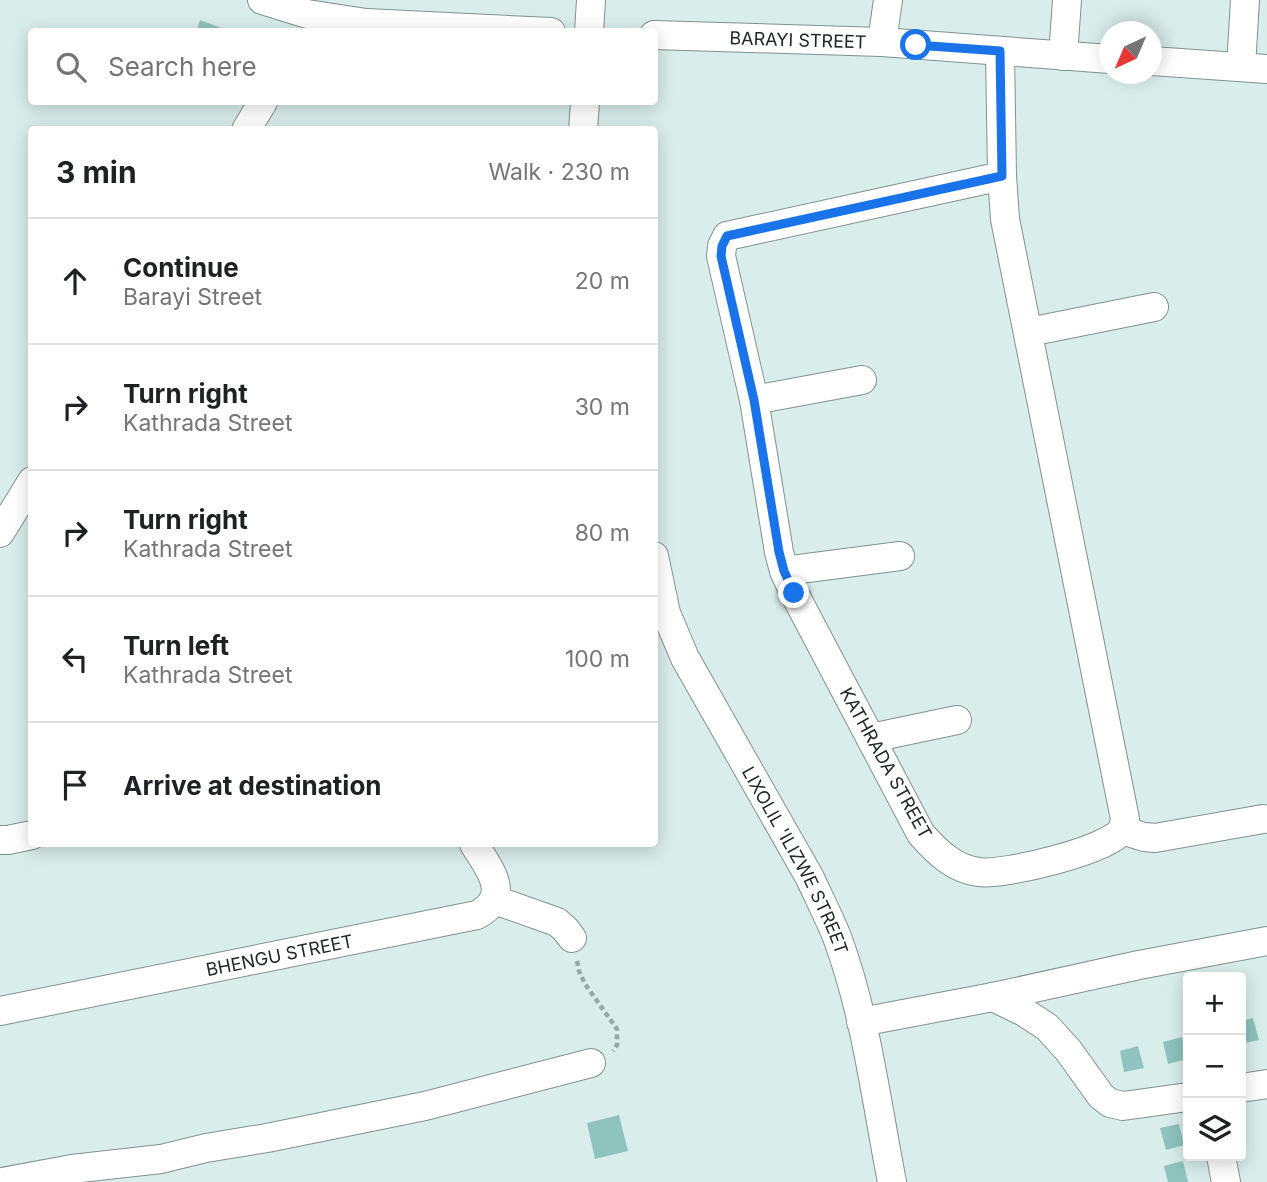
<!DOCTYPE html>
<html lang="en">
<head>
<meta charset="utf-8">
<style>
  body { margin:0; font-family:Inter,sans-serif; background:#f6f6f6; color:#202124 }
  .controls { position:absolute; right:21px; bottom:21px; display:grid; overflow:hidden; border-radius:7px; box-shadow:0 4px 18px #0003 }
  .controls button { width:63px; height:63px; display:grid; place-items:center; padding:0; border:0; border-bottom:2px solid #e0e0e0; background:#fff; color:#202124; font:35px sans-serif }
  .compass { position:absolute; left:1099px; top:21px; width:63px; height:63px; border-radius:50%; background:#fff; box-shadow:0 4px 18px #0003; rotate:224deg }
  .stop { position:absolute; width:21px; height:21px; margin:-16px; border:5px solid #1a73e8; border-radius:50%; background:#fff }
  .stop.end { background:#1a73e8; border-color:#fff; box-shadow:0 2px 7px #0008 }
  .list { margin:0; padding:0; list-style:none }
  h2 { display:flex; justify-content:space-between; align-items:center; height:91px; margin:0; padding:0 28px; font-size:30px }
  h2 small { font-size:23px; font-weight:400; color:#757577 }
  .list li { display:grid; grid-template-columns:46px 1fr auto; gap:21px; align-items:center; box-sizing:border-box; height:126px; padding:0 28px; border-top:2px solid #e0e0e0 }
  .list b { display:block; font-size:26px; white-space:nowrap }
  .list p { margin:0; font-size:23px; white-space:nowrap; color:#757577 }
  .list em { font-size:23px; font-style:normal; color:#757577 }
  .icon { flex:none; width:38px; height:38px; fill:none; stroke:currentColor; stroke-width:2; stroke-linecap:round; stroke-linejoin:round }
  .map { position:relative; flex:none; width:1267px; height:1182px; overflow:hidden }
  .search { position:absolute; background:#fff; box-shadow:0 4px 18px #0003; left:28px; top:28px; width:630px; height:77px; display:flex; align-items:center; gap:18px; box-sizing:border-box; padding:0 24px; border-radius:7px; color:#757577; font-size:26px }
  .panel { position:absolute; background:#fff; box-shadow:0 4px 18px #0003; left:28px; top:126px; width:630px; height:721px; border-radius:7px }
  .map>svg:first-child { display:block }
</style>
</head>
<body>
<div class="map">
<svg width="1267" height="1182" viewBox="0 0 1267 1182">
  <rect width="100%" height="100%" fill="#d9edea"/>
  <!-- building -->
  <g fill="#8fc3bd">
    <path d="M200,20L229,31V32H196Z"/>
    <path d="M1253,1018L1259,1040L1241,1044V1021Z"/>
    <path d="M1182,1037L1187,1059L1168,1064L1163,1042Z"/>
    <path d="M1138,1046L1144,1068L1124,1072L1120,1051Z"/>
    <path d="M619,1115L628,1151L595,1159L587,1123Z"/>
    <path d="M1179,1124L1184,1145L1166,1150L1160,1128Z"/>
    <path d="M1183,1161L1188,1182H1168L1164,1166Z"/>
  </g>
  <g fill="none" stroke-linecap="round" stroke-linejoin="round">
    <!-- minor casing -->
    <g stroke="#809290" stroke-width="30">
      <g id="minor">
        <path d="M262,0L307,14L366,23L551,32"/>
        <path d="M589,32L591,0"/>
        <path id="s1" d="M654,35L882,42L1110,59"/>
        <path d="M882,42L888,0"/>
        <path d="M1000,51L1002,176L1005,219L1125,819C1124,823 1124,826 1122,830C1110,850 1002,876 979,872C954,869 937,852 921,834L794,593L784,571L779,552L754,400L721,256L722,246L727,236L1002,176"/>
        <path d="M1063,56L1067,0"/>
        <path d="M1152,61L1267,69"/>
        <path d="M1241,67L1245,0"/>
        <path d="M246,130L263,102"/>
        <path d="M583,130L585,102"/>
        <path d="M1029,332L1154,307"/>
        <path d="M754,400L862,380"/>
        <path d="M0,533L32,481"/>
        <path id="s2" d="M654,556L666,613L685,658L810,878C819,898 829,917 837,937C866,1015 876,1100 892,1182"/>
        <path d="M784,571L900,556"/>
        <path d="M871,738L957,720"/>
        <path d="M1122,830L1144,837L1155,838L1263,819"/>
        <path d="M0,840H8L32,835"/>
        <path d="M495,900L557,922L565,929L572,938"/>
        <path d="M993,997L1139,965L1267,941"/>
        <path id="s3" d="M0,1011L477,915C513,895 489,869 474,844"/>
        <path d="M861,1022L993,997L1024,1012L1047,1027L1068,1050L1101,1096L1110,1103L1123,1106L1188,1097"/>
        <path d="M1241,1088L1267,1084"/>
        <path d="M1221,1156L1226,1182"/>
        <path d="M2,1182L72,1169L161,1159L206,1148L267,1138L425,1106L591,1063"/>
      </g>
    </g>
    <!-- path -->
    <path stroke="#99a8a6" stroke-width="4.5" stroke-dasharray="5 3.5" stroke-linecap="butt" d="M577,961L579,971L585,984L617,1029V1045L613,1051"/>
    <!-- minor -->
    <use href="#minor" stroke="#fff" stroke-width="28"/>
  </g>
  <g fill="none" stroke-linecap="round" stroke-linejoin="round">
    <!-- route -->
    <path stroke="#1a73e8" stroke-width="9" d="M794,593L784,571L779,552L754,400L721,256L722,246L727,236L1002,176L1000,51L916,45"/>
  </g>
  <g text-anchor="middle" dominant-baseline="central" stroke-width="6" stroke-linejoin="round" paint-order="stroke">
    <!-- street labels -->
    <g font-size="18" fill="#212827" stroke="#fff">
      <text stroke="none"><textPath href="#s1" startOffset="144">BARAYI STREET</textPath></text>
      <text transform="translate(886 763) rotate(61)">KATHRADA STREET</text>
      <text stroke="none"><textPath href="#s2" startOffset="338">LIXOLIL 'ILIZWE STREET</textPath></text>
      <text stroke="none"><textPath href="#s3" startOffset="285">BHENGU STREET</textPath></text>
    </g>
  </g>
</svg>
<div class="controls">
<button>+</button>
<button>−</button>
<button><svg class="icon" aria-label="layers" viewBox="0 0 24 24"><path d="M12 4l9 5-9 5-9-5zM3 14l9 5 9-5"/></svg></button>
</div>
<svg class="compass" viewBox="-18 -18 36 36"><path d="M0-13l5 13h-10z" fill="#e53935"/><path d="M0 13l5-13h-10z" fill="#757577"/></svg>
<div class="stop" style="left:916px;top:45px"></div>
<div class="stop end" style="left:794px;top:593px"></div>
<div class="search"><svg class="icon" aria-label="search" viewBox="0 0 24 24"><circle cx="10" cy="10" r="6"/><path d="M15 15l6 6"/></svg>Search here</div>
<section class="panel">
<h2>3 min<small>Walk · 230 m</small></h2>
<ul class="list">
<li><svg class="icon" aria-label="ahead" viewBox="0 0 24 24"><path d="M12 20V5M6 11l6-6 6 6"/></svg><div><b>Continue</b><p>Barayi Street</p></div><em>20 m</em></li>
<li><svg class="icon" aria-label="right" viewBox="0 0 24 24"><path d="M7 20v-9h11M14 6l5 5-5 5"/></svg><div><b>Turn right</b><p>Kathrada Street</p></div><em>30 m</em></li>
<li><svg class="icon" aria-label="right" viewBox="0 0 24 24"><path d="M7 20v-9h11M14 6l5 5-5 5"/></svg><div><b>Turn right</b><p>Kathrada Street</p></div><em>80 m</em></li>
<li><svg class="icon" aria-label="left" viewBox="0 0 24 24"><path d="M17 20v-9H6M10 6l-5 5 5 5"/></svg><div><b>Turn left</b><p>Kathrada Street</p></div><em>100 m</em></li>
<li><svg class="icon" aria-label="arrive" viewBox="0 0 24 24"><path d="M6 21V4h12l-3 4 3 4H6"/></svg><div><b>Arrive at destination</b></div></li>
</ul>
</section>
</div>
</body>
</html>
